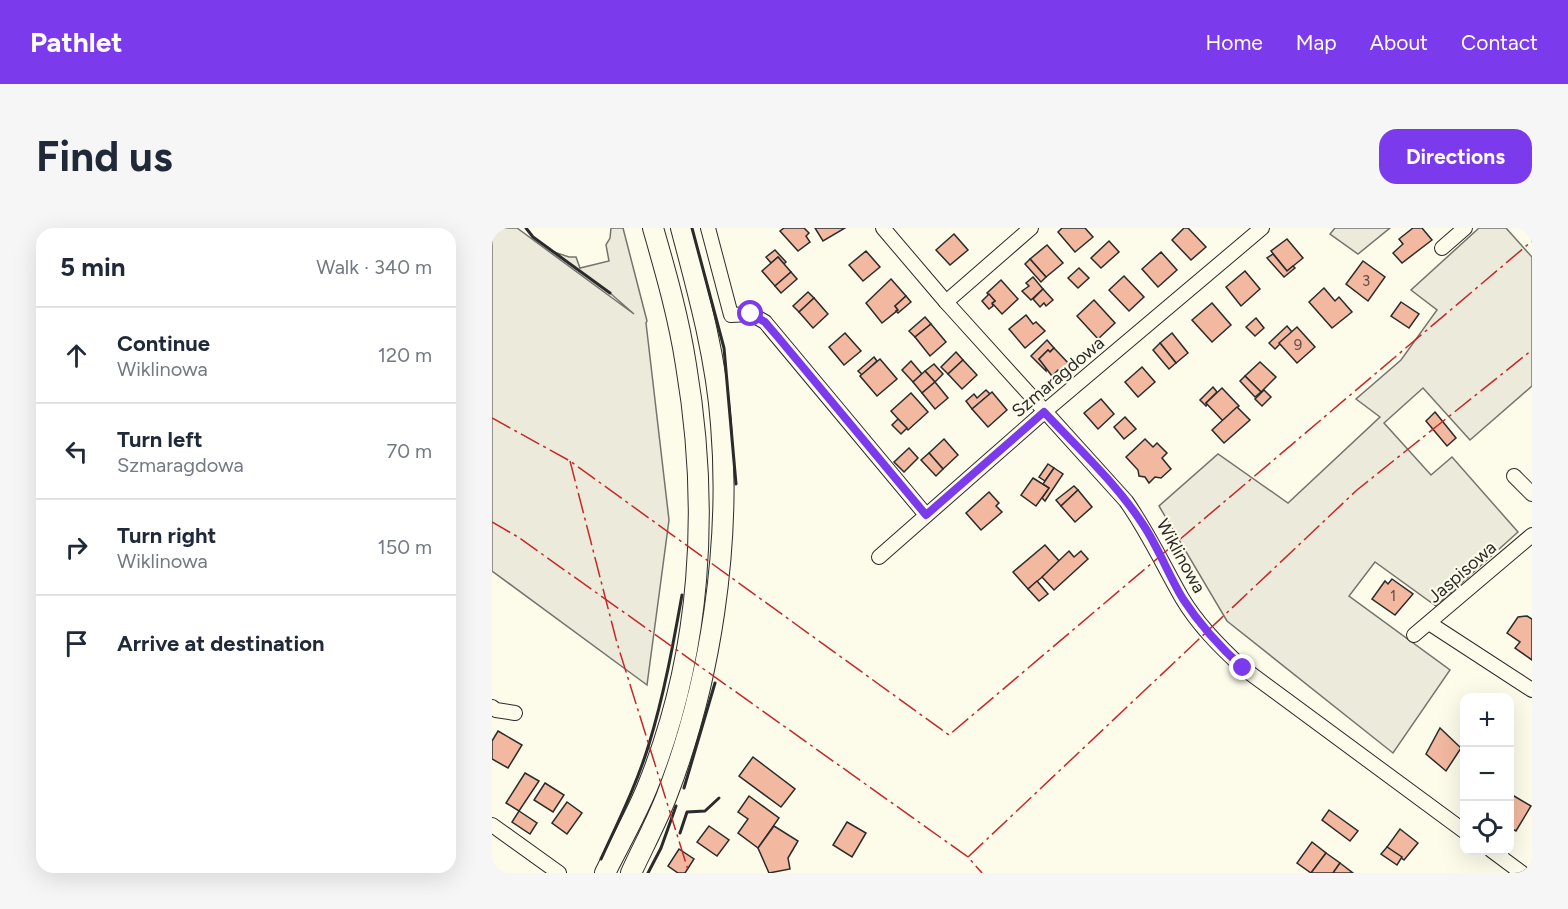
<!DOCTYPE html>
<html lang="en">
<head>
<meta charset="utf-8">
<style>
  body { margin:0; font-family:Figtree,sans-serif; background:#f6f6f7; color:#1f2937 }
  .controls { position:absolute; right:18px; bottom:18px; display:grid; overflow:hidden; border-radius:12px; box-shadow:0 6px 24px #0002 }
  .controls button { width:54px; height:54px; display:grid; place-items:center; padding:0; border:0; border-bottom:2px solid #e0e1e3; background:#fff; color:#1f2937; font:30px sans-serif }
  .stop { position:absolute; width:18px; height:18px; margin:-14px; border:4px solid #7c3aed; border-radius:50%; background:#fff }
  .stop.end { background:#7c3aed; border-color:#fff; box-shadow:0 2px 6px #0008 }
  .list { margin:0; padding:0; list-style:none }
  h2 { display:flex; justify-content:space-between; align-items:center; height:78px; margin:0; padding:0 24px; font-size:26px }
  h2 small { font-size:20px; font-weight:400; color:#747a83 }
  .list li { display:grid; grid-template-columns:39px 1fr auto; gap:18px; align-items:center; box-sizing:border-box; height:96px; padding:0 24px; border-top:2px solid #e0e1e3 }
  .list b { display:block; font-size:22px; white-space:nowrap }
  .list p { margin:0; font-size:20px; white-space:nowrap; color:#747a83 }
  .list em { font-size:20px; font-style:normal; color:#747a83 }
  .icon { flex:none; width:33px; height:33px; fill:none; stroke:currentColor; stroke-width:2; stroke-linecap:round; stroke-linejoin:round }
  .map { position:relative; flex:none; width:1040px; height:645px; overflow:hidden; border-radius:18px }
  header { display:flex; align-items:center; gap:36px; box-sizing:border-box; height:84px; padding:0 30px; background:#7c3aed; color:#fff }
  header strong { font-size:28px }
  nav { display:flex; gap:33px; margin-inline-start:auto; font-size:21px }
  .intro { display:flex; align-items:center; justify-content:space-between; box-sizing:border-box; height:144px; padding:0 36px }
  h1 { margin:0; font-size:42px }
  .button { padding:15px 27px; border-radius:18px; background:#7c3aed; color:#fff; font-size:21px; font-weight:700 }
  main { display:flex; gap:36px; padding:0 36px }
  aside { flex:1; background:#fff; border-radius:18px; box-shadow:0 6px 24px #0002 }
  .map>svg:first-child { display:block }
</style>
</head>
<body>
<header>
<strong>Pathlet</strong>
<nav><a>Home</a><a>Map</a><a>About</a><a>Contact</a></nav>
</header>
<div class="intro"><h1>Find us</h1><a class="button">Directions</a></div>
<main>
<aside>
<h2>5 min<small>Walk · 340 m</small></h2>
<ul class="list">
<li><svg class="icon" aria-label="ahead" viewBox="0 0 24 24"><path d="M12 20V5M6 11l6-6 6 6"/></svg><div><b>Continue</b><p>Wiklinowa</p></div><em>120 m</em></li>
<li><svg class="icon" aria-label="left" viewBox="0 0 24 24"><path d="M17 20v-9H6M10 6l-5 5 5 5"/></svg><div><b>Turn left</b><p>Szmaragdowa</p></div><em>70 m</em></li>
<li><svg class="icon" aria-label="right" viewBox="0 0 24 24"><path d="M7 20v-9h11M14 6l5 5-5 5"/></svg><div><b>Turn right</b><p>Wiklinowa</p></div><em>150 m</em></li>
<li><svg class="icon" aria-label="arrive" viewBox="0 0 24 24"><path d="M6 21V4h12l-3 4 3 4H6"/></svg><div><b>Arrive at destination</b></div></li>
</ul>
</aside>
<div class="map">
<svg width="1040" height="645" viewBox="0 0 1040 645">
  <rect width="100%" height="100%" fill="#fdfbea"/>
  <!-- green -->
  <g fill="#ecebdb" stroke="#74746e" stroke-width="1.5">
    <path d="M0,0H25L142,86L118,65L62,24L77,29H84L88,40L117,33L114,17L118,10L119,0H131L155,93L154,95L177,292L155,457L0,343Z"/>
    <path d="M843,0H898L866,26L838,6Z"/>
    <path d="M987,0H1014L1040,29V158L978,212L931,160L892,195L939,247L960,229L1026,304L944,378L883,334L857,368L958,442L901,525L735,393L667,278L726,226L796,275L888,189L864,171L909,132L945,82L919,62Z"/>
  </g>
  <!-- building -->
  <g fill="#f2b8a0" stroke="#2b2b2b" stroke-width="1.5">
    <path d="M292,0H312L317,5L314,8L318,14L306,23L288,3Z"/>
    <path d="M323,0H353L331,13Z"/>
    <path d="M570,0H593L601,9L583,24L566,4Z"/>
    <path d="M692,0H696L714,19L699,32L680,12Z"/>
    <path d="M921,0H930L940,12L910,35L901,25L911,16L907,11Z"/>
    <path d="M462,6L476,22L458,37L444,22Z"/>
    <path d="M795,11L811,30L795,43L779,23Z"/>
    <path d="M617,13L627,24L609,40L599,30Z"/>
    <path d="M555,17L571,35L554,49L538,31Z"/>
    <path d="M283,22L294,34L292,36L286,29L279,35L274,29Z"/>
    <path d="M374,23L388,39L371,53L357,37Z"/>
    <path d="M669,24L685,42L666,59L650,41Z"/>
    <path d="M781,26L795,43L801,38L803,40L792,49L775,30Z"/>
    <path d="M286,29L299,44L283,58L270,43Z"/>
    <path d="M538,31L554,49L549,54L533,36Z"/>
    <path d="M871,33L893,49L876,73L854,56Z"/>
    <path d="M587,40L597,50L586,60L576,50Z"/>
    <path d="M753,43L768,61L749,78L734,59Z"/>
    <path d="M299,44L305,51L289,65L283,58Z"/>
    <path d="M632,48L652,69L637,83L617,62Z"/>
    <path d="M541,49L551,61L539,72L530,63L537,58L534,55Z"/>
    <path d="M399,51L414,68L403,78L406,82L390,95L374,75Z"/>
    <path d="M509,52L526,71L510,86L500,75L503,73L495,65Z"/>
    <path d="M832,60L843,73L847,69L860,84L840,100L817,74Z"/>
    <path d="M551,61L561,72L554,78L552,75L548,79L541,71Z"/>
    <path d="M316,64L322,70L307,84L301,78Z"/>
    <path d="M497,66L503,73L500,75L501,78L497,81L490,73Z"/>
    <path d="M414,68L419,74L406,85L404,83L406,82L403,78Z"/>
    <path d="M322,70L336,86L321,100L307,84Z"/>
    <path d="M602,72L623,95L606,111L585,88Z"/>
    <path d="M909,74L927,86L917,100L899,88Z"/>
    <path d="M720,75L739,97L720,114L700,92Z"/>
    <path d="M534,87L541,96L544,94L553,103L533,120L517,101Z"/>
    <path d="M433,89L439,96L423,109L417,103Z"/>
    <path d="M764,90L772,100L763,108L754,99Z"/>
    <path d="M439,96L454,114L438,128L423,109Z"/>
    <path d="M795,98L800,104L783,121L777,115Z"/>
    <path d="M805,99L823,119L805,135L787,115Z"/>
    <path d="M353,105L369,123L352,137L337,119Z"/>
    <path d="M680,105L696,125L684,135L668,115Z"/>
    <path d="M555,112L562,120L558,124L556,122L547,131L554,138V143L539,128Z"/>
    <path d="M668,115L684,135L677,141L661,122Z"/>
    <path d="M562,120L578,137L569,145L566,142L560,148L547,131L556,122L558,124Z"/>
    <path d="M464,124L471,132L456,146L449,139Z"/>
    <path d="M382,129L385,133L370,147L366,143Z"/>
    <path d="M388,131L405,151L385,168L368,148Z"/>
    <path d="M471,132L485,147L470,161L456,146Z"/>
    <path d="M419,133L430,146L421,154L410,142Z"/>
    <path d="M768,134L784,149L769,164L753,148Z"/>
    <path d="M442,136L451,146L443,154L433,143Z"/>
    <path d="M650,139L663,154L646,169L633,154Z"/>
    <path d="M433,143L443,154L430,165L421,154Z"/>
    <path d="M753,148L769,164L763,169L748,153Z"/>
    <path d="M443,154L456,170L443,181L430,165Z"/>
    <path d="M721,159L725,164L714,175L715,176L714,178L708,172Z"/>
    <path d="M730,160L747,178L731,193L714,175Z"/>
    <path d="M494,162L498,166L480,181L474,173L482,166L485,170Z"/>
    <path d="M772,162L779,169L770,178L763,171Z"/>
    <path d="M500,164L515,182L496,199L480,181Z"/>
    <path d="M419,165L436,184L416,202L399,183Z"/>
    <path d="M609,171L622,186L606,201L592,185Z"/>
    <path d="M745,179L758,192L732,215L720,202Z"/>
    <path d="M943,184L964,210L955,218L934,193Z"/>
    <path d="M633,189L644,201L632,211L622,199Z"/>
    <path d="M406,191L415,200L409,206L400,197Z"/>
    <path d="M452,211L466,227L451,241L437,225Z"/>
    <path d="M653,211L661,219L665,215L675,225L670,230L679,241L669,250L663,249L657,255L653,249L647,248L646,242L634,229Z"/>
    <path d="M417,220L426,230L412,244L402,234Z"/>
    <path d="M437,225L451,241L444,248L429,232Z"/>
    <path d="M556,236L562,240L553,253L547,249Z"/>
    <path d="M562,240L571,246L553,273L550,270L557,260L551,256Z"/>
    <path d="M541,250L557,260L544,278L529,267Z"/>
    <path d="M582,258L586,262L569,278L564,272Z"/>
    <path d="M586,262L600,279L583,294L569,278Z"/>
    <path d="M497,264L507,275L504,278L510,284L489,302L474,285Z"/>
    <path d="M553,317L568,334L536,361L521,344Z"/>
    <path d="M577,323L582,329L589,323L596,331L562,362L550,349Z"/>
    <path d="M900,351L921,366L903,387L880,371L893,353L896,356Z"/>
    <path d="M545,353L556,366L547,373L536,361Z"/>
    <path d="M1035,388L1040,391V432L1023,420L1028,414L1015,405L1026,389Z"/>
    <path d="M948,500L969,520L954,543L934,526Z"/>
    <path d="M6,503L30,517L16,540L0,531V513Z"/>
    <path d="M261,529L303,561L289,579L247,548Z"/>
    <path d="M33,545L47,553L27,583L14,575Z"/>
    <path d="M53,555L72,567L61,584L42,572Z"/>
    <path d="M1017,565L1039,578L1024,603L1017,599Z"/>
    <path d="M257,568L287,590L266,620L246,605L256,591L246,584Z"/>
    <path d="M75,574L90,585L75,606L60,595Z"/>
    <path d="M837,582L866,603L858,613L830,592Z"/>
    <path d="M27,583L45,595L38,606L20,594Z"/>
    <path d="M355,594L374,605L360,629L341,617Z"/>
    <path d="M217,598L237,612L225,628L205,614Z"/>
    <path d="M282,598L306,613L296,630L298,641L277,645L266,620Z"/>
    <path d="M908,601L926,615L912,632L895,619Z"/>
    <path d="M820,614L834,625L819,645L805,635Z"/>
    <path d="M895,619L910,629L905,637L889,626Z"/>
    <path d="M187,621L202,631L193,645H186L176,638Z"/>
    <path d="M834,625L848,635L841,645H819Z"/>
    <path d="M848,635L861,645H841Z"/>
  </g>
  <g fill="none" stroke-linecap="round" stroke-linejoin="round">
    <!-- street casing -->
    <g stroke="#2b2b2b" stroke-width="16">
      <g id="street">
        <path d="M216,0L239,87L259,86L273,94L434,287"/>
        <path d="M391,0L454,74L634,273C656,304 671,337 690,370C706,397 728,419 751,440L972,603"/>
        <path d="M950,20L973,0"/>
        <path d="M454,74L539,0"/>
        <path d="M1022,248L1040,266"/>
        <path d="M387,329L552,184L770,0"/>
        <path d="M937,395L1040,462"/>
        <path d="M922,407L1040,307"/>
        <path d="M0,479L4,482L23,485"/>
        <path d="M0,597L67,645"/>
        <path d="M999,622L1030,645"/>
      </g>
    </g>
    <!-- secondary casing -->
    <g stroke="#2b2b2b" stroke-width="22">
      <g id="secondary">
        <path d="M113,645C127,617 143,589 155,560C210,425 218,279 194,137C187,91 174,45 161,0"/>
        <path d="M139,645C151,619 165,593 175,567C219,453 239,317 229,196C224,129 206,64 189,0"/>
      </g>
    </g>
    <!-- street -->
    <use href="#street" stroke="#fdfbea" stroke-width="14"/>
    <!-- secondary -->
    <use href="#secondary" stroke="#fdfbea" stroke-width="20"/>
    <!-- wall -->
    <g stroke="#2b2b2b" stroke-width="3">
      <path d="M34,0L41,9L118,65"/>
      <path d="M200,0L232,120L244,256"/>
      <path d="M192,560L223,455"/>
      <path d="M188,605L195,584L213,583L227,570"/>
      <path d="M109,631C126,594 145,556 157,516C172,467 181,417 190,367"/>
      <path d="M156,645L169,620L184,578"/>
    </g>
    <!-- power -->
    <g stroke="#c62828" stroke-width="1.5" stroke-dasharray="21 4.5 3 4.5" stroke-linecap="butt">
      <path d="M0,190L78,233L457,507L1040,13"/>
      <path d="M78,233L125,415L197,645"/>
      <path d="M0,294L26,309L476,629L490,645"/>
      <path d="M476,629L865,262L1040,122"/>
    </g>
  </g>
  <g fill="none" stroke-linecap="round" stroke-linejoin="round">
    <!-- route -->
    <path stroke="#7c3aed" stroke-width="8" d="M259,86L273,94L285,108L434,287L552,184C586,220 625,256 652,298C667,321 677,348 691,371C708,397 728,419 751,440"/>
  </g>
  <g text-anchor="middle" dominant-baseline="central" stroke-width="4.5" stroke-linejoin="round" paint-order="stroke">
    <!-- number labels -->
    <g font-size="15" fill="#5d4e48">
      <text x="874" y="53">3</text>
      <text x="806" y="117">9</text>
      <text x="901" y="368">1</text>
    </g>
    <!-- street labels -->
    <g font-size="18" fill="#2b2b2b" stroke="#fdfbea">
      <text transform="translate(566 149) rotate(-40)">Szmaragdowa</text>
      <text transform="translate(689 328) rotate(61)">Wiklinowa</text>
      <text transform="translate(970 344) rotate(-41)">Jaspisowa</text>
    </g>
  </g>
</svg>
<div class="controls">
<button>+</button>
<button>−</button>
<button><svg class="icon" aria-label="locate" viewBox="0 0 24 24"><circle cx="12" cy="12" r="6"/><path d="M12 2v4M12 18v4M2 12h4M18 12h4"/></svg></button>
</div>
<div class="stop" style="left:259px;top:86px"></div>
<div class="stop end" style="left:751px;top:440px"></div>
</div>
</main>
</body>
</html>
